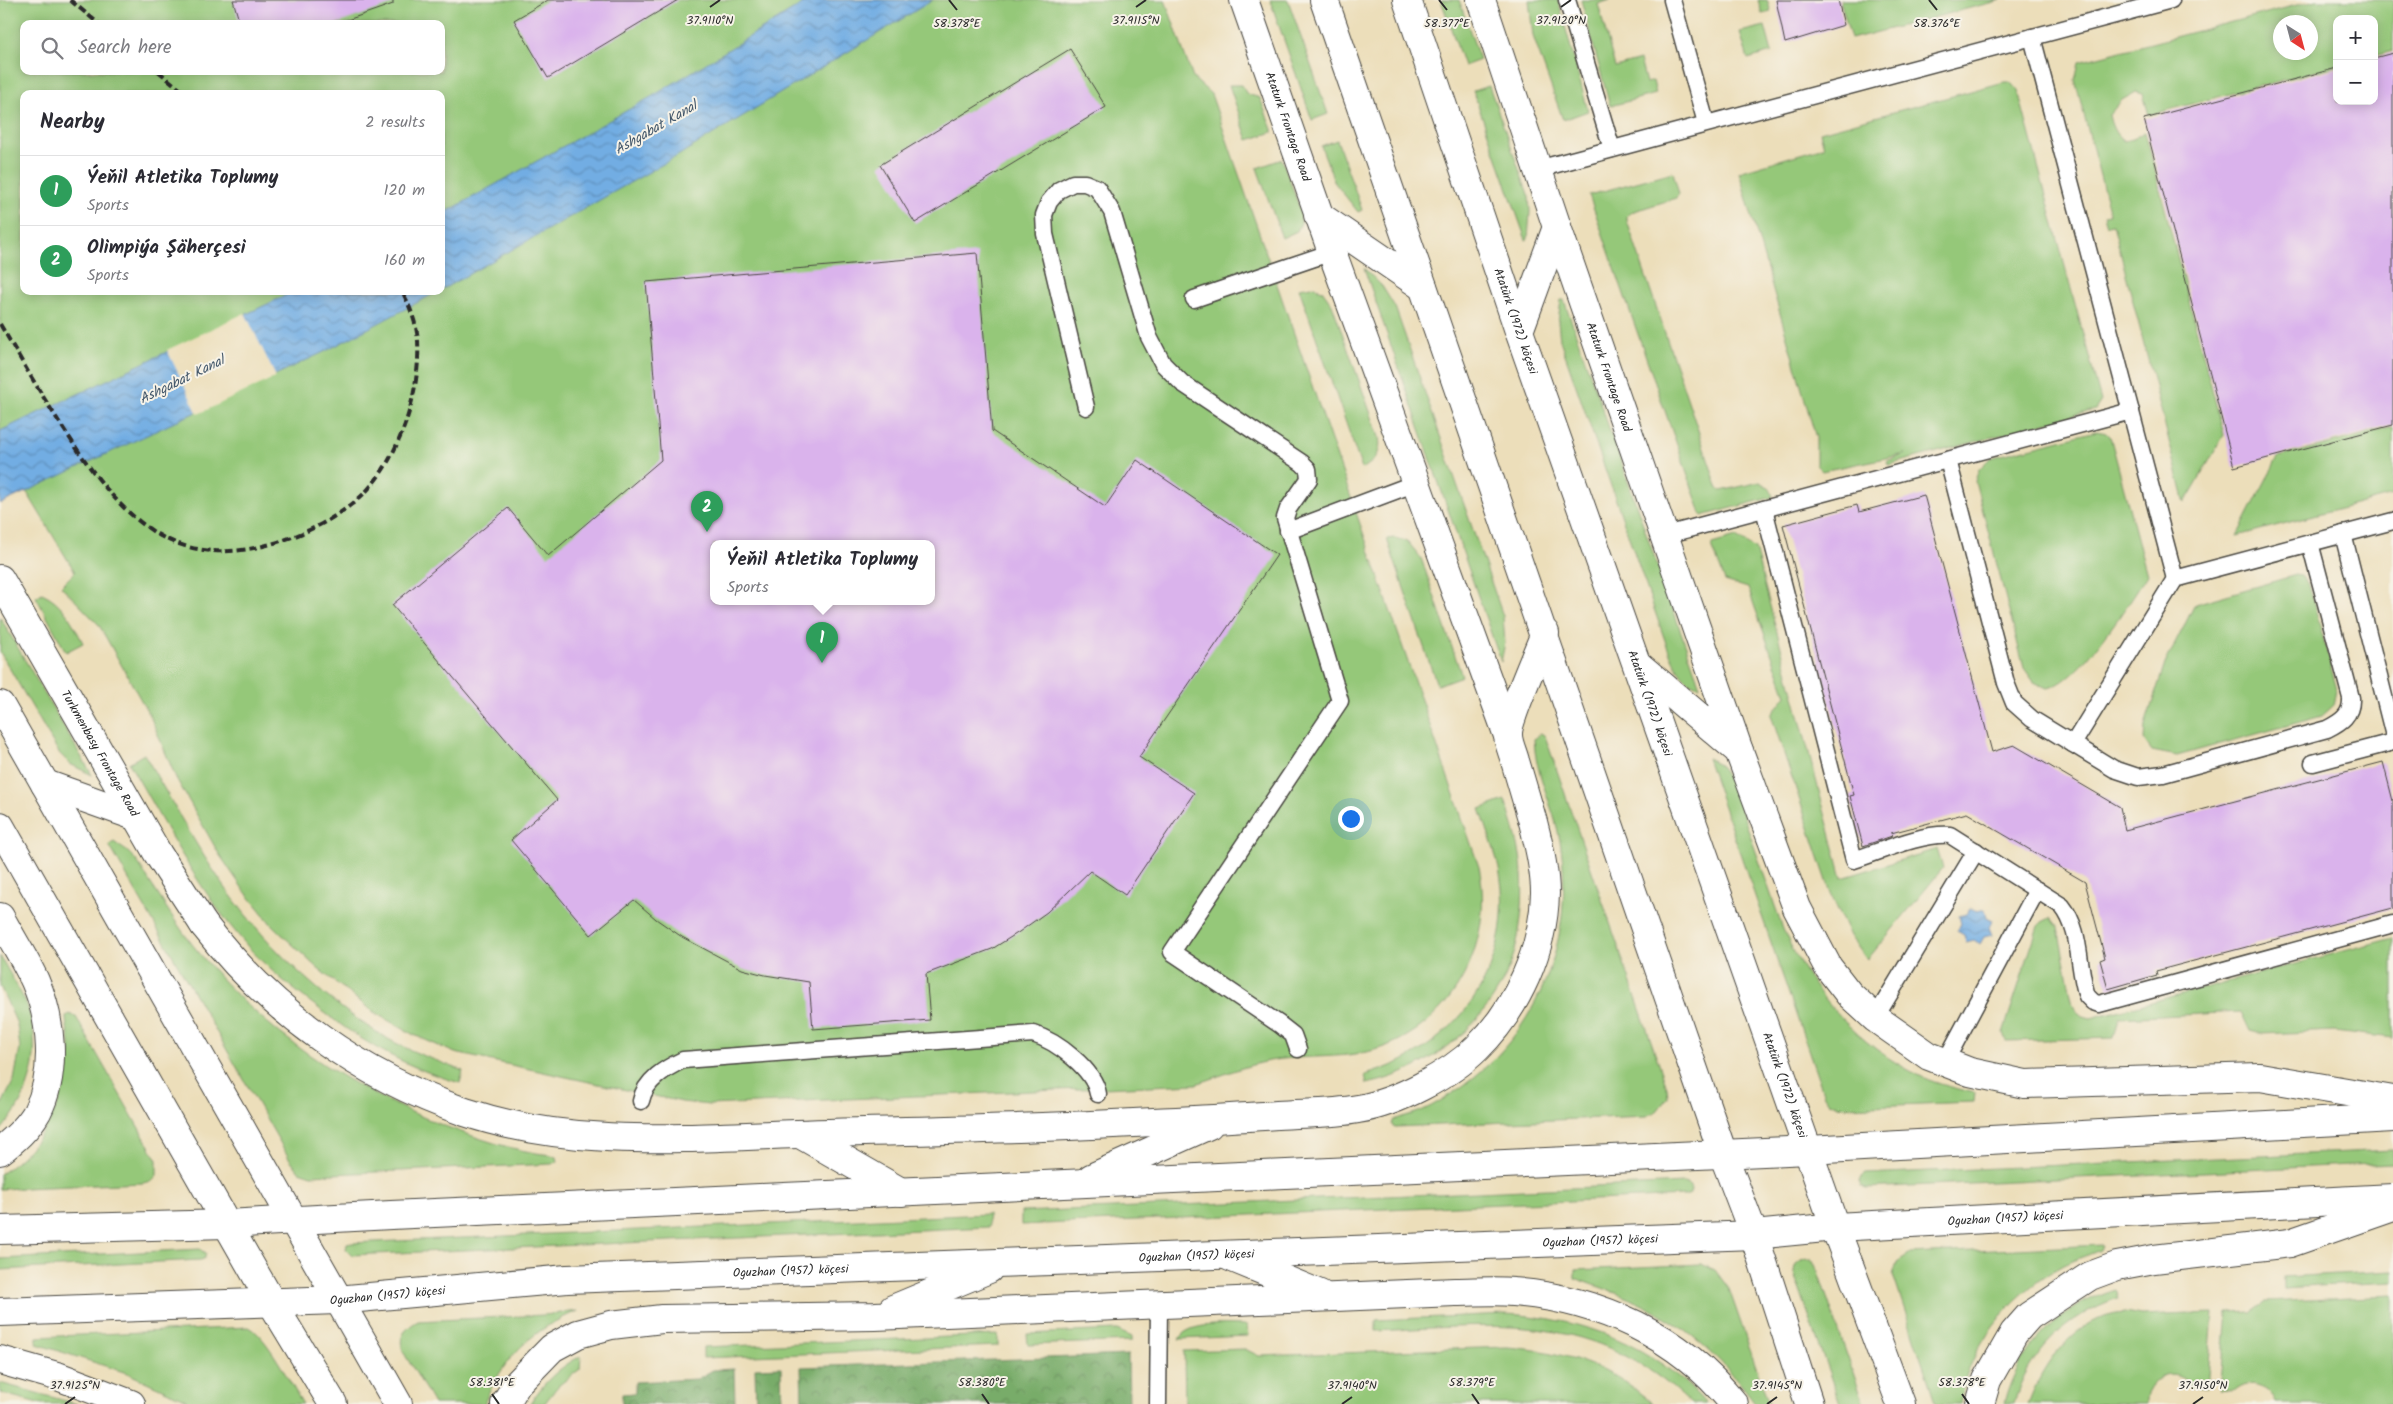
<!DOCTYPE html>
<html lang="en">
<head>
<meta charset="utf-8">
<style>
  body { margin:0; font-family:Kalam,sans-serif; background:#f7f7f7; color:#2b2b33 }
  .controls { position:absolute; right:15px; top:15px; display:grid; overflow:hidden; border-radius:10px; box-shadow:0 2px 12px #0003 }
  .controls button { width:45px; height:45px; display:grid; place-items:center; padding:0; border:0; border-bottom:1px solid #e1e1e2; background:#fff; color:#2b2b33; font:25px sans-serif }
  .compass { position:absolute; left:2273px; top:15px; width:45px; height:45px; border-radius:50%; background:#fff; box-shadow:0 2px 12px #0003; rotate:144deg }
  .you { position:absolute; left:1350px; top:818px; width:18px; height:18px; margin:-12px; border:4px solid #fff; border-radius:50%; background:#1a73e8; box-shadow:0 0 0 8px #1a73e833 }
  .badge { display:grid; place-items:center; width:32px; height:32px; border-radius:50%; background:#7c3aed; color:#fff; font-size:16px; font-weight:700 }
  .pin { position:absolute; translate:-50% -41px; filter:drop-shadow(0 1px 2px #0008) }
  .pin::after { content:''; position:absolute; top:26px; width:18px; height:15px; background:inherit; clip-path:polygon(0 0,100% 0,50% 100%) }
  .popup { position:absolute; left:710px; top:540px; width:225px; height:65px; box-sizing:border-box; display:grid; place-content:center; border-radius:10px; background:#fff; filter:drop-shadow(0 1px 4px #0005); font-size:16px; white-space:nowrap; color:#7c7c81 }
  .popup b { font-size:19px; color:#2b2b33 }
  .popup::after { content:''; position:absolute; left:50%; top:100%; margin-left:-10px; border:10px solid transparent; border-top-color:#fff }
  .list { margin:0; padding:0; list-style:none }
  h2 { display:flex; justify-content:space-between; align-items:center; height:65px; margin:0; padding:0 20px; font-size:21px }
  h2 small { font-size:16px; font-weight:400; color:#7c7c81 }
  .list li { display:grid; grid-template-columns:32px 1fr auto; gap:15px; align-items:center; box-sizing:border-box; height:70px; padding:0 20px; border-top:1px solid #e1e1e2 }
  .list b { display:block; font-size:19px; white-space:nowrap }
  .list p { margin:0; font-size:16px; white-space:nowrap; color:#7c7c81 }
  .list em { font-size:16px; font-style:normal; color:#7c7c81 }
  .icon { flex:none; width:28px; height:28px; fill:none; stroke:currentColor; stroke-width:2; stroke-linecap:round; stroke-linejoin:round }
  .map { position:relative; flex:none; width:2393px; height:1404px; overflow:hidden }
  .search { position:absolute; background:#fff; box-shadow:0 2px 12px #0003; left:20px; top:20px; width:425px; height:55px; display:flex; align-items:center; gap:12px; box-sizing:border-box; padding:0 18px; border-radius:10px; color:#7c7c81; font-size:19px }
  .panel { position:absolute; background:#fff; box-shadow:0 2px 12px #0003; left:20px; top:90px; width:425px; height:205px; border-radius:10px }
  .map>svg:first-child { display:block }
</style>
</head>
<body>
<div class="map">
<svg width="2393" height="1404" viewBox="0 0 2393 1404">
  <defs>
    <pattern id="forest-crowns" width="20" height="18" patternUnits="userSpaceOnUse" patternTransform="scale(1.25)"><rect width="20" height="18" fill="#78ac69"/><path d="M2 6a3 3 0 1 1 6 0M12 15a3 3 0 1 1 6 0" fill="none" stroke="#638c57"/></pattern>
    <pattern id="water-waves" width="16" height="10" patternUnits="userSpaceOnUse" patternTransform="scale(1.25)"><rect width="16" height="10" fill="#72ade3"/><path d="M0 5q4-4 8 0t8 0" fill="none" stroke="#5e8db8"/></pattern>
  </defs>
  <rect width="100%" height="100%" fill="#f7f3e8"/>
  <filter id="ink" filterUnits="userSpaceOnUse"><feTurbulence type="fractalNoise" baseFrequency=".02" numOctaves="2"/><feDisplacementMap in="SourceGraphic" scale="10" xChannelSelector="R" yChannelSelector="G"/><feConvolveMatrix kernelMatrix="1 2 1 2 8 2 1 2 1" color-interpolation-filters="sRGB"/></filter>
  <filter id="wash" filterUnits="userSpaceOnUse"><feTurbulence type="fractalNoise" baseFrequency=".0096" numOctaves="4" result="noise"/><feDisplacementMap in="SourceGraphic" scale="20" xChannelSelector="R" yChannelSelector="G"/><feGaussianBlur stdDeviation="1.12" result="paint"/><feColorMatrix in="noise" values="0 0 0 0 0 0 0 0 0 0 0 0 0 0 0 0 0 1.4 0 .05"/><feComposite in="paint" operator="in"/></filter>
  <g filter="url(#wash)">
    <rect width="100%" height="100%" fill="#ecdeba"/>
    <!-- grass -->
    <g fill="#95c879" stroke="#607a52" fill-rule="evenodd">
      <path d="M0,0H1165L1193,78L1211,94L1479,867C1496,946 1449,1033 1367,1052C1334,1059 1301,1055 1269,1061C1243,1066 1221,1076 1196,1084L709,1105L682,1102L455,1053L414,1035L375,1013L317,968L272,925L243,889L219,854L176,778L151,718L99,625L61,586L75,572L0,448ZM24,24H441V71H24ZM24,94H441V291H24ZM713,544H931V602H713Z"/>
      <path d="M1270,0H1288L1328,114L1312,120Z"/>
      <path d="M1441,0H1459L1480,60L1464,66Z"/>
      <path d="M1529,0H1558L1588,111L1563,120L1533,36Z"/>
      <path d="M1581,0H1610L1598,4L1615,67L1640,60L1646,83L1653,81L1656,94L1610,106Z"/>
      <path d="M1758,0H1767L1771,12L1762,14Z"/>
      <path d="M1840,0H2001L1851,39Z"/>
      <path d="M2316,0H2393V51L2374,56V19H2337V66L2149,115L2143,94L2136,92L2122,100L2109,115C2111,125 2115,135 2124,141L2132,139L2145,132L2224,435L2185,503L2113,224L2107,225L2104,215L2110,214L2075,80L2079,62ZM2280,22H2310V52H2280Z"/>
      <path d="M1765,26L1772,52L1748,59L1740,32Z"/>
      <path d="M2004,82H2010L2018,91L2101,401L2095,410L1888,465L1887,461L1906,454L1822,471L1816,465V438L1739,172L1824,147L1820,132Z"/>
      <path d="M1229,85H1241L1247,94L1260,98L1273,132L1248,140Z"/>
      <path d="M1489,86L1529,197L1530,212L1528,239L1526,240L1473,91Z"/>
      <path d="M1337,140L1362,210L1358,212L1335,183L1321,146Z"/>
      <path d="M1282,159L1301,212V223L1297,231L1282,238L1257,168Z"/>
      <path d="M1673,172L1679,194L1676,198L1631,212L1627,216V221L1718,489L1721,491L1760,482L1770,488L1773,497L1702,516L1589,195Z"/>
      <path d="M1364,268L1382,286L1395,307L1503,616L1505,643L1501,662Z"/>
      <path d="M1312,286L1322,290L1332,304L1379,437C1382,453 1375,461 1362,469L1299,288Z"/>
      <path d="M1561,300H1564L1700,686C1682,684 1673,661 1667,646L1560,340L1558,322Z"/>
      <path d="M2393,427V495L2237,536L2278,457Z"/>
      <path d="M2096,431L2107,433L2110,436L2147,575C2129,602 2079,684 2047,688L2034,682L2024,668L1975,481L1979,469L1990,458Z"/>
      <path d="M1736,537L1755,549L1842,878L1937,849L1943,868L1867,960L1850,936L1833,899L1771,715L1786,695L1748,588L1725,581L1712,546V544Z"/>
      <path d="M1395,538L1408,542L1421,558L1462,676L1437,685L1387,539Z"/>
      <path d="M2296,575L2301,576L2309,585L2337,690L2334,705L2322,716L2177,756L2152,751L2144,740L2145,725L2165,664L2195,604Z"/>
      <path d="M42,593C63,602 73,623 83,643L66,652L36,597Z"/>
      <path d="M0,617L92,775L70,764L59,753L0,652Z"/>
      <path d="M1541,733L1545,736L1667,1087L1668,1097L1657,1111L1646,1116L1395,1127L1392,1125L1393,1121C1401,1116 1412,1115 1421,1111C1435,1105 1448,1096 1460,1088C1540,1031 1576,937 1560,841C1554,806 1535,775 1534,739Z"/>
      <path d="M144,754C169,796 192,840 220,880C262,942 319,997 383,1036C408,1051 436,1060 463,1071L460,1083C411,1069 370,1047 329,1016C302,996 274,975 251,950C201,895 166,827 129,763Z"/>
      <path d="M1707,758L1719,764L1734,789L1783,929C1811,994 1858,1046 1922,1077C1939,1085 1957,1088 1974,1093L1973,1102L1845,1107L1829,1102L1824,1095Z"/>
      <path d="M1505,800C1513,824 1521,849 1522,874C1524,900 1521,929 1514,954C1495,1018 1432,1071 1367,1084L1365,1075C1450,1051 1508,980 1502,889C1500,862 1489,835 1480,809Z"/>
      <path d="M114,842C120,847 127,850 132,856C140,863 145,875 151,884C167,908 182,933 201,955C264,1033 349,1088 442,1125C477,1138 513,1151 551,1155L556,1157L557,1161L552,1164L311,1175L299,1171L289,1158L109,845Z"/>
      <path d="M2050,918L2058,928L2073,1005C2077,1014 2082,1016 2091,1018L2393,938V1038L2334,1031L2262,1034L2250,1031L2241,1012L2119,1018L2114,1038L2006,1041L2003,1033L2038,926L2042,922Z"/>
      <path d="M0,956C9,972 18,987 26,1003C44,1047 32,1097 0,1131V1108L14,1080L20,1048L17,1024L0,986Z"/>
      <path d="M69,1014L76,1017L157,1160V1175L152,1181L143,1183L0,1189V1174C42,1148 71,1093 70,1044C69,1035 66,1026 66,1017Z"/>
      <path d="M2393,1150V1163L1866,1188L1861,1186L1859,1182L1861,1177L1865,1174Z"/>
      <path d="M1685,1183L1689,1185L1691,1189L1690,1194L1685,1196L1021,1225V1212Z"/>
      <path d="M988,1214L989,1227L352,1255L346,1249L347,1244L352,1243Z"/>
      <path d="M2102,1245L2100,1250C2087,1256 2071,1260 2058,1268C2009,1297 1968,1346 1960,1404H1936L1893,1275L1897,1262L1909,1254Z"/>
      <path d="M200,1249L206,1254L204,1259L201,1260L0,1270V1259Z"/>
      <path d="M1805,1259L1812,1260L1816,1266L1864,1404H1840L1794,1274C1794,1265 1797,1261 1805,1259Z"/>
      <path d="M1701,1264L1715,1270L1729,1289L1769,1404H1756C1728,1365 1690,1328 1647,1307C1624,1295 1599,1287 1575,1278V1270Z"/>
      <path d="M2393,1271V1282L2283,1288V1277Z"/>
      <path d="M2115,1289L2118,1298C2068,1315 2028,1352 2014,1404H2004C2017,1349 2062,1305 2115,1289Z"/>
      <path d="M2393,1296V1404H2275C2269,1384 2249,1378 2233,1392L2220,1391L2227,1313L2251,1312L2265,1302Z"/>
      <path d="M578,1311C532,1329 502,1359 484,1404H434C428,1394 422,1383 416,1373C404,1353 389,1337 418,1321L544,1315Z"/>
      <path d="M2125,1313L2141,1316L2213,1313L2207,1389L2192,1388C2177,1364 2145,1376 2147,1404H2028C2043,1363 2076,1316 2125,1313Z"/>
      <path d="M1506,1314C1583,1318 1655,1345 1706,1404H1691C1593,1310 1500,1325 1376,1331V1320Z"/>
      <path d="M1247,1325L1248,1336L1179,1339C1188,1321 1229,1325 1247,1325Z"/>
      <path d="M249,1327C267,1336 291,1385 303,1404H195L127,1373L37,1344V1337Z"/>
      <path d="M1117,1330L1132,1337V1341L1028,1345L1027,1334Z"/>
      <path d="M998,1335V1346L703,1358V1347Z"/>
      <path d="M1507,1347C1563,1351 1611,1366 1653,1404H1185L1184,1351L1245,1349L1259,1356Z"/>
      <path d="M581,1356L580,1369L558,1386L544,1404H530C543,1383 559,1367 581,1356Z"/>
      <path d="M0,1383L77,1404H42L0,1393Z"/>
    </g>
    <!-- forest -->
    <g fill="url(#forest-crowns)" stroke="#526c4a">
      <path d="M1128,1355L1129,1404H802L801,1367Z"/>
      <path d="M781,1367L782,1404H756L755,1368Z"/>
      <path d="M734,1369L735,1404H622V1394L635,1393V1382L697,1379L713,1370Z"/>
    </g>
    <!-- water -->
    <g fill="url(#water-waves)" stroke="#4e6c87">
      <path d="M809,0H933L679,155L441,290V215L651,97Z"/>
      <path d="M295,291H439L324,352L0,504V431Z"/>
      <path d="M1970,908L1977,911L1985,909L1987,917L1993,920L1989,927L1992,935L1984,937L1980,944L1974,940L1966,942L1964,935L1957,931L1961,924L1959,916L1966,914Z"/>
    </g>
    <!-- pier -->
    <path fill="#ecdeba" d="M245,313L276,377L198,414L167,350Z"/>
    <g id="blocks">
      <!-- building -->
      <g fill="#dab3ec" fill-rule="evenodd">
        <path d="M233,0H393V4L336,24H240Z"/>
        <path d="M548,0H678L548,78L514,20Z"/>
        <path d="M1776,0H1838L1844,25L1785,43Z"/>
        <path d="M1070,49L1106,107L915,223L880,165Z"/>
        <path d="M2393,53V425L2234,467L2144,119L2337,68V101H2374V58Z"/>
        <path d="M977,253L992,431L1105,507L1137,460L1277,555L1139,757L1194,793L1125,895L1090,871L1047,912L1019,932L992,949L926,974L930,1020L813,1029L809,982L765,975L742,969L682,937L656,919L634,900L591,935L511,840L557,800L392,605L508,508L548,556L661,460L646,282ZM713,544H931V602H713Z"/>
        <path d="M1924,495L1992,752L2014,745L2120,807L2125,830L2383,762L2393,801V908L2156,971L2157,975L2108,989L2100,960L2105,958L2085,882L1967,813L1891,833L1892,836L1863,846L1850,796L1854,795L1783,525L1857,505L1859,512Z"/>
      </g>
    </g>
  </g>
  <g filter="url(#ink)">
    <use href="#blocks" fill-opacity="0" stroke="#484640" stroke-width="1"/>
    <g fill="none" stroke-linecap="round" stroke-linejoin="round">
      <!-- lane casing -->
      <g stroke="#484640" stroke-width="19">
        <g id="lane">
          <path d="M1567,0L1612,149"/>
          <path d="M1672,0L1706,123"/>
          <path d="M2032,37L2175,579L2393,521"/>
          <path d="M1538,169L2171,0"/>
          <path d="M1194,299L1332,252"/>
          <path d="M1086,407L1045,234L1044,215L1049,202L1059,190L1073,183H1085L1097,188L1112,212L1149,337L1163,364L1182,383L1302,463L1308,469L1309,479L1288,509L1285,518L1340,701L1172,952L1279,1024L1293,1035L1298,1049"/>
          <path d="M1948,460L2006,683L2014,703L2032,719L2114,769L2138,777L2163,774L2327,729C2341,722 2352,715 2351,698L2310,543"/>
          <path d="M1764,509L1854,860C1882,851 1921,833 1950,835L2062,906C2082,931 2077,966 2087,996L2093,1002L2099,1004L2393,924"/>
          <path d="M1288,531L1416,483"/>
          <path d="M2343,534L2393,732"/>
          <path d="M1666,535L2131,411"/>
          <path d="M2073,744L2175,579"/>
          <path d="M2313,763L2393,742"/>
          <path d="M1875,1018L1976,851"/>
          <path d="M1945,1062L2037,890"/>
          <path d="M641,1101C645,1080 666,1068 683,1060L1033,1034C1056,1041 1094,1069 1098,1094"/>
          <path d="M1158,1404L1159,1305"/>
        </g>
      </g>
      <!-- street casing -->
      <g stroke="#484640" stroke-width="30">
        <g id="street">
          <path id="s1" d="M1244,0L1332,252L1507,733"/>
          <path id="s2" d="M1481,0L1557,227L1739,751"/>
          <path id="s3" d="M0,579L158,854L204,925"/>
        </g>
      </g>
      <!-- secondary casing -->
      <g stroke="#484640" stroke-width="30">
        <g id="secondary">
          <path d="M1324,0L1723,1154L1754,1235L1809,1404"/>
          <path id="s4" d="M1407,0L1519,331L1835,1227L1901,1404"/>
          <path d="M1318,215L1423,287"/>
          <path d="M1519,331L1557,227"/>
          <path d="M1638,665L1739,751L1797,908L1828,967L1849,994L1875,1018L1929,1056L1970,1072L2025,1084L2260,1077L2393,1100"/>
          <path d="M0,917C11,938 25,959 35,981C52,1020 57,1073 37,1112C28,1128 14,1140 0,1151"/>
          <path d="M204,925C271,1012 361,1076 465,1112C572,1148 686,1138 797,1134C888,1131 978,1130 1069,1126C1138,1123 1207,1120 1277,1115C1303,1113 1332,1114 1358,1109C1396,1103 1450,1075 1477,1048C1517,1009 1544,949 1545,893C1545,870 1539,845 1533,822C1527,802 1521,782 1515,761C1513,753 1508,743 1508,735C1507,721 1538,652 1545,633"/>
          <path d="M800,1134L901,1192"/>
          <path d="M1091,1178L1209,1125"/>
          <path d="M0,1230L227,1224L391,1215L1808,1150L2393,1118"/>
          <path d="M1230,1257L1320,1294"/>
          <path d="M893,1309L989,1269"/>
          <path id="s5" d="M0,1312L337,1300L567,1279L1754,1235L1835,1227L2393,1198"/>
          <path d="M0,1360L60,1377L131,1404"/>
          <path d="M505,1404L517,1384L552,1348L578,1334L611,1325L662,1319L875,1316L1455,1292C1474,1292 1494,1290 1513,1292C1599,1299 1680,1335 1734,1404"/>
          <path d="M1980,1404L1987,1380L2014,1333L2029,1316L2090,1276L2117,1266L2154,1259L2290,1243L2393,1207"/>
        </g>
      </g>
      <!-- primary casing -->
      <g stroke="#484640" stroke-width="30">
        <g id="primary">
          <path d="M0,705L398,1404"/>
          <path d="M45,784L135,816"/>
          <path d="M0,826L272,1303L333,1404"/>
        </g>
      </g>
      <!-- lane -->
      <use href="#lane" stroke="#fff" stroke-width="16"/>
      <!-- street -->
      <use href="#street" stroke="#fff" stroke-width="28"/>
      <!-- secondary -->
      <use href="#secondary" stroke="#fff" stroke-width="28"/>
      <!-- primary -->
      <use href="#primary" stroke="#fff" stroke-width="28"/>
      <!-- rail -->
      <g stroke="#2b2b2b" stroke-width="4" stroke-dasharray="8 4" stroke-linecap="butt">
        <path d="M70,0L99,24"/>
        <path d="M158,71L186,94"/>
        <path d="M0,324C21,360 42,396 65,431C91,470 116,508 157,534C191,554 230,555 267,545C298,537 326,524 352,504C396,471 421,396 418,341C417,325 410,306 402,291"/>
      </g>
    </g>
  </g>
  <!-- ticks -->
  <path fill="none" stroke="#2b2b2b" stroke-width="2" d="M949,0L957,10M1439,0L1447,10M1929,0L1937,10M710,7L720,0M1136,7L1146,0M1561,7L1571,0M492,1394L499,1404M982,1394L989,1404M1472,1394L1479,1404M1962,1394L1969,1404M65,1404L75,1397M1342,1404L1352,1397M1767,1404L1777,1397M2193,1404L2203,1397"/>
  <g text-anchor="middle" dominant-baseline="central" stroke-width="4" stroke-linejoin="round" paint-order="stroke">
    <!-- street labels -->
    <g font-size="12" fill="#2b2b2b" stroke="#f7f3e8">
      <text stroke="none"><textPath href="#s1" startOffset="134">Ataturk Frontage Road</textPath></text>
      <text stroke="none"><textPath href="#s4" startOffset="339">Atatürk (1972) köçesi</textPath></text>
      <text stroke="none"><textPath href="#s2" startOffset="398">Ataturk Frontage Road</textPath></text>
      <text stroke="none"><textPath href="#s4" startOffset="744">Atatürk (1972) köçesi</textPath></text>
      <text stroke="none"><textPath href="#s3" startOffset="201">Turkmenbasy Frontage Road</textPath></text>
      <text stroke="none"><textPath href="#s4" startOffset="1149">Atatürk (1972) köçesi</textPath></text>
      <text stroke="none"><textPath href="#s5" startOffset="2008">Oguzhan (1957) köçesi</textPath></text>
      <text stroke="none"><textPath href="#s5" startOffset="1602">Oguzhan (1957) köçesi</textPath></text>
      <text stroke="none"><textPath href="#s5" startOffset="1198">Oguzhan (1957) köçesi</textPath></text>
      <text stroke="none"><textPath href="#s5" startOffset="792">Oguzhan (1957) köçesi</textPath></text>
      <text stroke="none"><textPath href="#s5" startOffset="388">Oguzhan (1957) köçesi</textPath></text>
    </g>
    <!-- water labels -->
    <g font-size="14" font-style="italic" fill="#44586b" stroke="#f7f3e8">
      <text transform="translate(656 128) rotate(-30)">Ashgabat Kanal</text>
      <text transform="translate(182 380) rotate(-26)">Ashgabat Kanal</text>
    </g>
  </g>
  <g font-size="12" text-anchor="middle" fill="#2b2b2b" stroke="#f7f3e8" stroke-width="4" stroke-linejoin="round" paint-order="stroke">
    <text x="1561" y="24">37.9120°N</text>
    <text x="710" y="24">37.9110°N</text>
    <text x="1136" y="24">37.9115°N</text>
    <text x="957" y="27">58.378°E</text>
    <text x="1447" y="27">58.377°E</text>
    <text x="1937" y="27">58.376°E</text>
    <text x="492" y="1386">58.381°E</text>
    <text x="982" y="1386">58.380°E</text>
    <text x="1472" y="1386">58.379°E</text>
    <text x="1962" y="1386">58.378°E</text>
    <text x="75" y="1389">37.9125°N</text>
    <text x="1352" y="1389">37.9140°N</text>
    <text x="1777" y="1389">37.9145°N</text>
    <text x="2203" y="1389">37.9150°N</text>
  </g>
</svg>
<div class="controls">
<button>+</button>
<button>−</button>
</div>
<svg class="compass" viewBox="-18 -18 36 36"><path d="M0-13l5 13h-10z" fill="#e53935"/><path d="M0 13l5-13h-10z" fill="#7c7c81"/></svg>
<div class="you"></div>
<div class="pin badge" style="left:822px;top:663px;background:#2e9e5b">1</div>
<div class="popup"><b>Ýeňil Atletika Toplumy</b>Sports</div>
<div class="pin badge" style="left:707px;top:532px;background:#2e9e5b">2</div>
<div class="search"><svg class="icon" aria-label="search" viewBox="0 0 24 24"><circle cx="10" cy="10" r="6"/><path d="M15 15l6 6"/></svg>Search here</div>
<section class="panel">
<h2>Nearby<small>2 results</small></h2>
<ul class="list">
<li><span class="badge" style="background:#2e9e5b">1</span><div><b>Ýeňil Atletika Toplumy</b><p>Sports</p></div><em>120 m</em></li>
<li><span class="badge" style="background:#2e9e5b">2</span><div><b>Olimpiýa Şäherçesi</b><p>Sports</p></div><em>160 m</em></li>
</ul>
</section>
</div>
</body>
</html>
